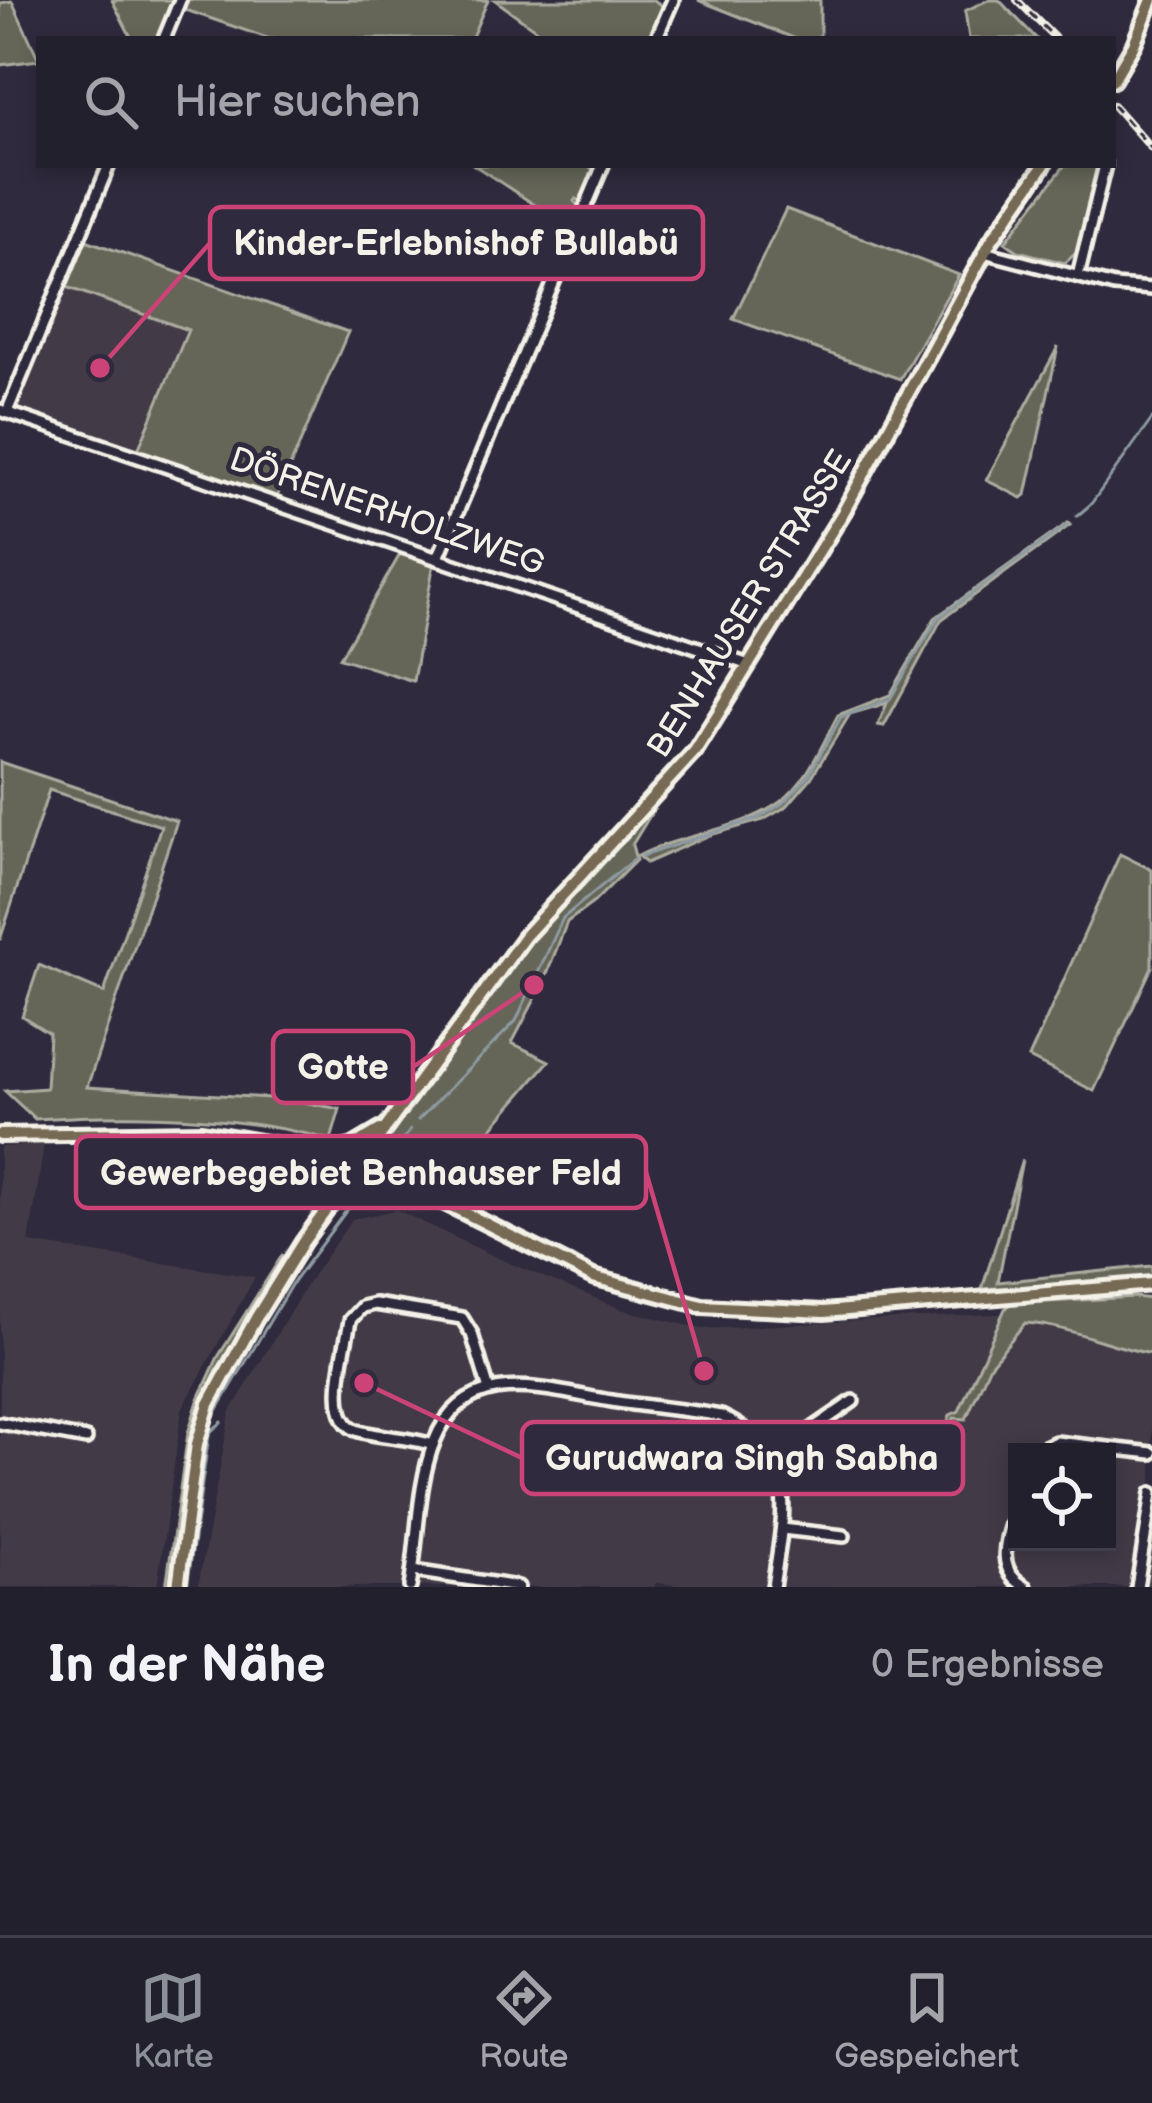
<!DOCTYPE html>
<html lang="de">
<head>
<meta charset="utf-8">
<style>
  body { margin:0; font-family:"Balsamiq Sans",sans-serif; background:#2f2d3a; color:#f1f3f6 }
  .controls { position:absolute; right:36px; bottom:36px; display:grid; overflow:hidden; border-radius:0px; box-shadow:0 6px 18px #0003 }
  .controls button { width:108px; height:108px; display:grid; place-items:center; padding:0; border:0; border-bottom:3px solid #403e4a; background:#23202e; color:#f1f3f6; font:60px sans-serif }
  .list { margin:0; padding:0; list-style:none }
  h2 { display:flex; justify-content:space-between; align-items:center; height:156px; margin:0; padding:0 48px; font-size:51px }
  h2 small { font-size:39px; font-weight:400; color:#a3a3aa }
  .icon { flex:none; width:66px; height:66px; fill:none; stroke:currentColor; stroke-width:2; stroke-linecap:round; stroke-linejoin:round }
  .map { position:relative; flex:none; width:1152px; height:1587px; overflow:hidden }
  .search { position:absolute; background:#23202e; box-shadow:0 6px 18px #0003; left:36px; right:36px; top:36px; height:132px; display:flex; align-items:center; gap:30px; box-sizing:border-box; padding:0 42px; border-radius:0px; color:#a3a3aa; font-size:45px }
  .sheet { height:348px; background:#23202e }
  nav { display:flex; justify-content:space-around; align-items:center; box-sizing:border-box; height:168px; border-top:3px solid #403e4a; background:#23202e; font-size:33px; color:#a3a3aa }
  nav a { display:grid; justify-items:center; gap:6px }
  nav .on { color:#8c9099 }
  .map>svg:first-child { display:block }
</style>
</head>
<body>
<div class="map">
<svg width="1152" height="1587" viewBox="0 0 1152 1587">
  <rect width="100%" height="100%" fill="#2f2a3d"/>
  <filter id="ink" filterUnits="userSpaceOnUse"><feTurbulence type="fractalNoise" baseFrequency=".00833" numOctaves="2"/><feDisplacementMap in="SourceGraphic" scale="24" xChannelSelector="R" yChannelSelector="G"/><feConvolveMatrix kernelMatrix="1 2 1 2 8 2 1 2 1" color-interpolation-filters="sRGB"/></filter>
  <g filter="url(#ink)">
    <!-- built -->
    <g fill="#433b47" fill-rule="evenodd">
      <path d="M64,286L188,330L137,451L12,407Z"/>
      <path d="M44,1144L29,1243L255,1277L182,1409L157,1587H0V1147Z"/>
      <path d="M397,1210L502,1260L624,1310L702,1329L1152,1306V1587H694L656,1583L654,1587H198L230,1413L307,1284L352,1219ZM1017,1452H1107V1542H1017Z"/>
    </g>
    <!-- green -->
    <g fill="#656658" stroke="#acaca0" stroke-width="3">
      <path d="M112,0H177L161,39H132Z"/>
      <path d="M183,0H488L471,39H270L180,8Z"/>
      <path d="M495,0H654L666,9L653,39H549Z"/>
      <path d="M698,0H820V39H796Z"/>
      <path d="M988,0H999L1037,39H969L965,11Z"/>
      <path d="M12,1L39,60L0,65V3Z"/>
      <path d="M474,165H586L597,172L584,204L576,199L574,201L582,210L573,230Z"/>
      <path d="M1065,165H1101L1080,249L1065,263L1018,251L1005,242Z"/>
      <path d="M786,209L959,275L900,379L733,319Z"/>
      <path d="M83,239L348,332L277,497L138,450L188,330L64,286Z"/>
      <path d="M1058,347L1026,495L1022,498L986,480Z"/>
      <path d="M1068,523L1070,525L941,620L884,726L878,725L887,703L850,714L811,778L787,806L763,820L710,835L646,863L638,856C683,833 740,831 780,802C808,782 822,744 838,715L890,695L935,618Z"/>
      <path d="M402,551L434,562L413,681L340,658Z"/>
      <path d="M0,762L177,821L87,1087L287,1099L340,1109L331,1140C235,1114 133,1112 35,1119L5,1091L46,1088L49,1033L22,1016L39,965L104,993L161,826L49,790L0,940Z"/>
      <path d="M657,804L632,845L636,860L594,902L567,922L543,984L512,1043L549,1061L440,1189L383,1164L379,1159L381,1147L530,939L554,908Z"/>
      <path d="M1120,854L1152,870V967L1094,1091L1029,1058Z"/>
      <path d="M1022,1160L998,1282L1152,1266V1278L982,1289Z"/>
      <path d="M283,1254C263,1306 222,1349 202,1402C181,1459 179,1527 170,1587H166L188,1433L198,1401L218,1357Z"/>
      <path d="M1135,1297L1152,1299V1354C1107,1346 1070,1326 1025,1323L990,1365L966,1419L954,1418L945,1452L948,1458L937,1459L950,1415L959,1411L1005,1309L1011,1304Z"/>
    </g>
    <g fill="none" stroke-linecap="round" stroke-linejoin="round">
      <!-- stream -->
      <g stroke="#8e9ba2" stroke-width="3">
        <path d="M1077,516L1091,504L1152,419"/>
        <path d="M642,856L761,817L785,802L809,775L841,717L890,699L938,618L1067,525"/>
        <path d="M418,1120L516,1021L563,918L634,859"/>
        <path d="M388,1164L410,1130"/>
        <path d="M210,1432L222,1422"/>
        <path d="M187,1587L211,1421L291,1285L346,1211L365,1193"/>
      </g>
      <!-- minor casing -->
      <g stroke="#f4f1e8" stroke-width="18">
        <g id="minor">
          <path d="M164,39L180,0"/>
          <path d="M656,39L673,0"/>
          <path d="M984,252L1114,286L1152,289"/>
          <path d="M1078,276L1105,165"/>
          <path d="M0,410L749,665"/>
          <path d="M7,412L109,165"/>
          <path d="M438,558L603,165"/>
          <path d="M0,1423L86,1439"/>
          <path d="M433,1445C409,1437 383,1438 359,1431C323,1422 346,1348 350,1320L362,1307L375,1304L462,1318L472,1334L489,1390"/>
          <path d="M1035,1452L1056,1442L1152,1453"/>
          <path d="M773,1456L853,1401"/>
          <path d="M1017,1504C1009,1534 991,1569 1026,1587"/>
          <path d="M782,1529L844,1536"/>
          <path d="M413,1571L518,1587"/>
          <path d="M410,1587C418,1541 417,1486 434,1442C466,1361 548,1391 612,1401C648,1407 685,1409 721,1416C802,1454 784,1512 773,1587"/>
          <path d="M1137,1587L1152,1493"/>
        </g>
      </g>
      <!-- major casing -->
      <g stroke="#f4f1e8" stroke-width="20">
        <g id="major">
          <path d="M1113,80L1134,44L1152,0"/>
          <path d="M0,1135L202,1132L325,1153L423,1192L593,1277L702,1306L824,1312L1152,1284"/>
          <path d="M332,1152L353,1146L380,1130"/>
          <path d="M336,1201L361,1185L390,1177"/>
          <path d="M178,1587L197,1444L209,1404L256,1318L303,1242L525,936L695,751L844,511L991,241L1044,165"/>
        </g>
      </g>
      <!-- minor -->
      <use href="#minor" stroke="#2f2a3d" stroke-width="9"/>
      <!-- major -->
      <use href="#major" stroke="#776a54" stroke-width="10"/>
      <!-- rail casing -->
      <g stroke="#f4f1e8" stroke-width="8">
        <g id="rail">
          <path d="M1017,0L1056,39"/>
          <path d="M1113,105L1152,149"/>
        </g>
      </g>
      <!-- rail -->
      <use href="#rail" stroke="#2f2a3d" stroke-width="3" stroke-dasharray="9" stroke-linecap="butt"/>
    </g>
  </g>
  <g text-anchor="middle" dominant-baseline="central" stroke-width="10" stroke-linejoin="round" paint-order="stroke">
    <!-- street labels -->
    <g font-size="33" fill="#f4f1e8" stroke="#2f2a3d">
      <text transform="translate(387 512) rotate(19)">DÖRENERHOLZWEG</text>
      <text transform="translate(750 604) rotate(-58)">BENHAUSER STRASSE</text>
    </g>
  </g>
  <!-- callouts -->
  <path fill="none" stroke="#cc4377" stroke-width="4.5" d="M100 368L210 243M534 985L413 1067M704 1371L646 1172M364 1383L522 1458"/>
  <g fill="#cc4377" stroke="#2f2a3d" stroke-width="4.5">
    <circle cx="100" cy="368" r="12"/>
    <circle cx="534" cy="985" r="12"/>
    <circle cx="704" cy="1371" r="12"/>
    <circle cx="364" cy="1383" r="12"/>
  </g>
  <g fill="#2f2a3d" stroke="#cc4377" stroke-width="4.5">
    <rect x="210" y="207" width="493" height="72" rx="12"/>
    <rect x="273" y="1031" width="140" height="72" rx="12"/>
    <rect x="76" y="1136" width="570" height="72" rx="12"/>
    <rect x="522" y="1422" width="441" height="72" rx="12"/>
  </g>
  <g font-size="36" text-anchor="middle" font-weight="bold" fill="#f4f1e8">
    <text x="456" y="255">Kinder-Erlebnishof Bullabü</text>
    <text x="343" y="1079">Gotte</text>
    <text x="361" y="1185">Gewerbegebiet Benhauser Feld</text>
    <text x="742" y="1470">Gurudwara Singh Sabha</text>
  </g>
</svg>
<div class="controls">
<button><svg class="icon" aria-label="locate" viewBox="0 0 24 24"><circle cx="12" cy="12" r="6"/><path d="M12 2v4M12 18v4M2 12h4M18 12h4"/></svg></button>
</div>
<div class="search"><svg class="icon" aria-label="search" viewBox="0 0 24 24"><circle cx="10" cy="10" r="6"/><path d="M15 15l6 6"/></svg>Hier suchen</div>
</div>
<section class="sheet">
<h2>In der Nähe<small>0 Ergebnisse</small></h2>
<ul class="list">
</ul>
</section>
<nav>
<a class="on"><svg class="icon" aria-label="map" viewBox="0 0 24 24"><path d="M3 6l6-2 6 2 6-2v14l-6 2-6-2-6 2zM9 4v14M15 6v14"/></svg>Karte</a>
<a><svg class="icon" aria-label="directions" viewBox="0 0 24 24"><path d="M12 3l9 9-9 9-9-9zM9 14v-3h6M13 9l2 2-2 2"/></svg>Route</a>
<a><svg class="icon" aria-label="saved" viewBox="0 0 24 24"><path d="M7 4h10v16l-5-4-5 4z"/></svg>Gespeichert</a>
</nav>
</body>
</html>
